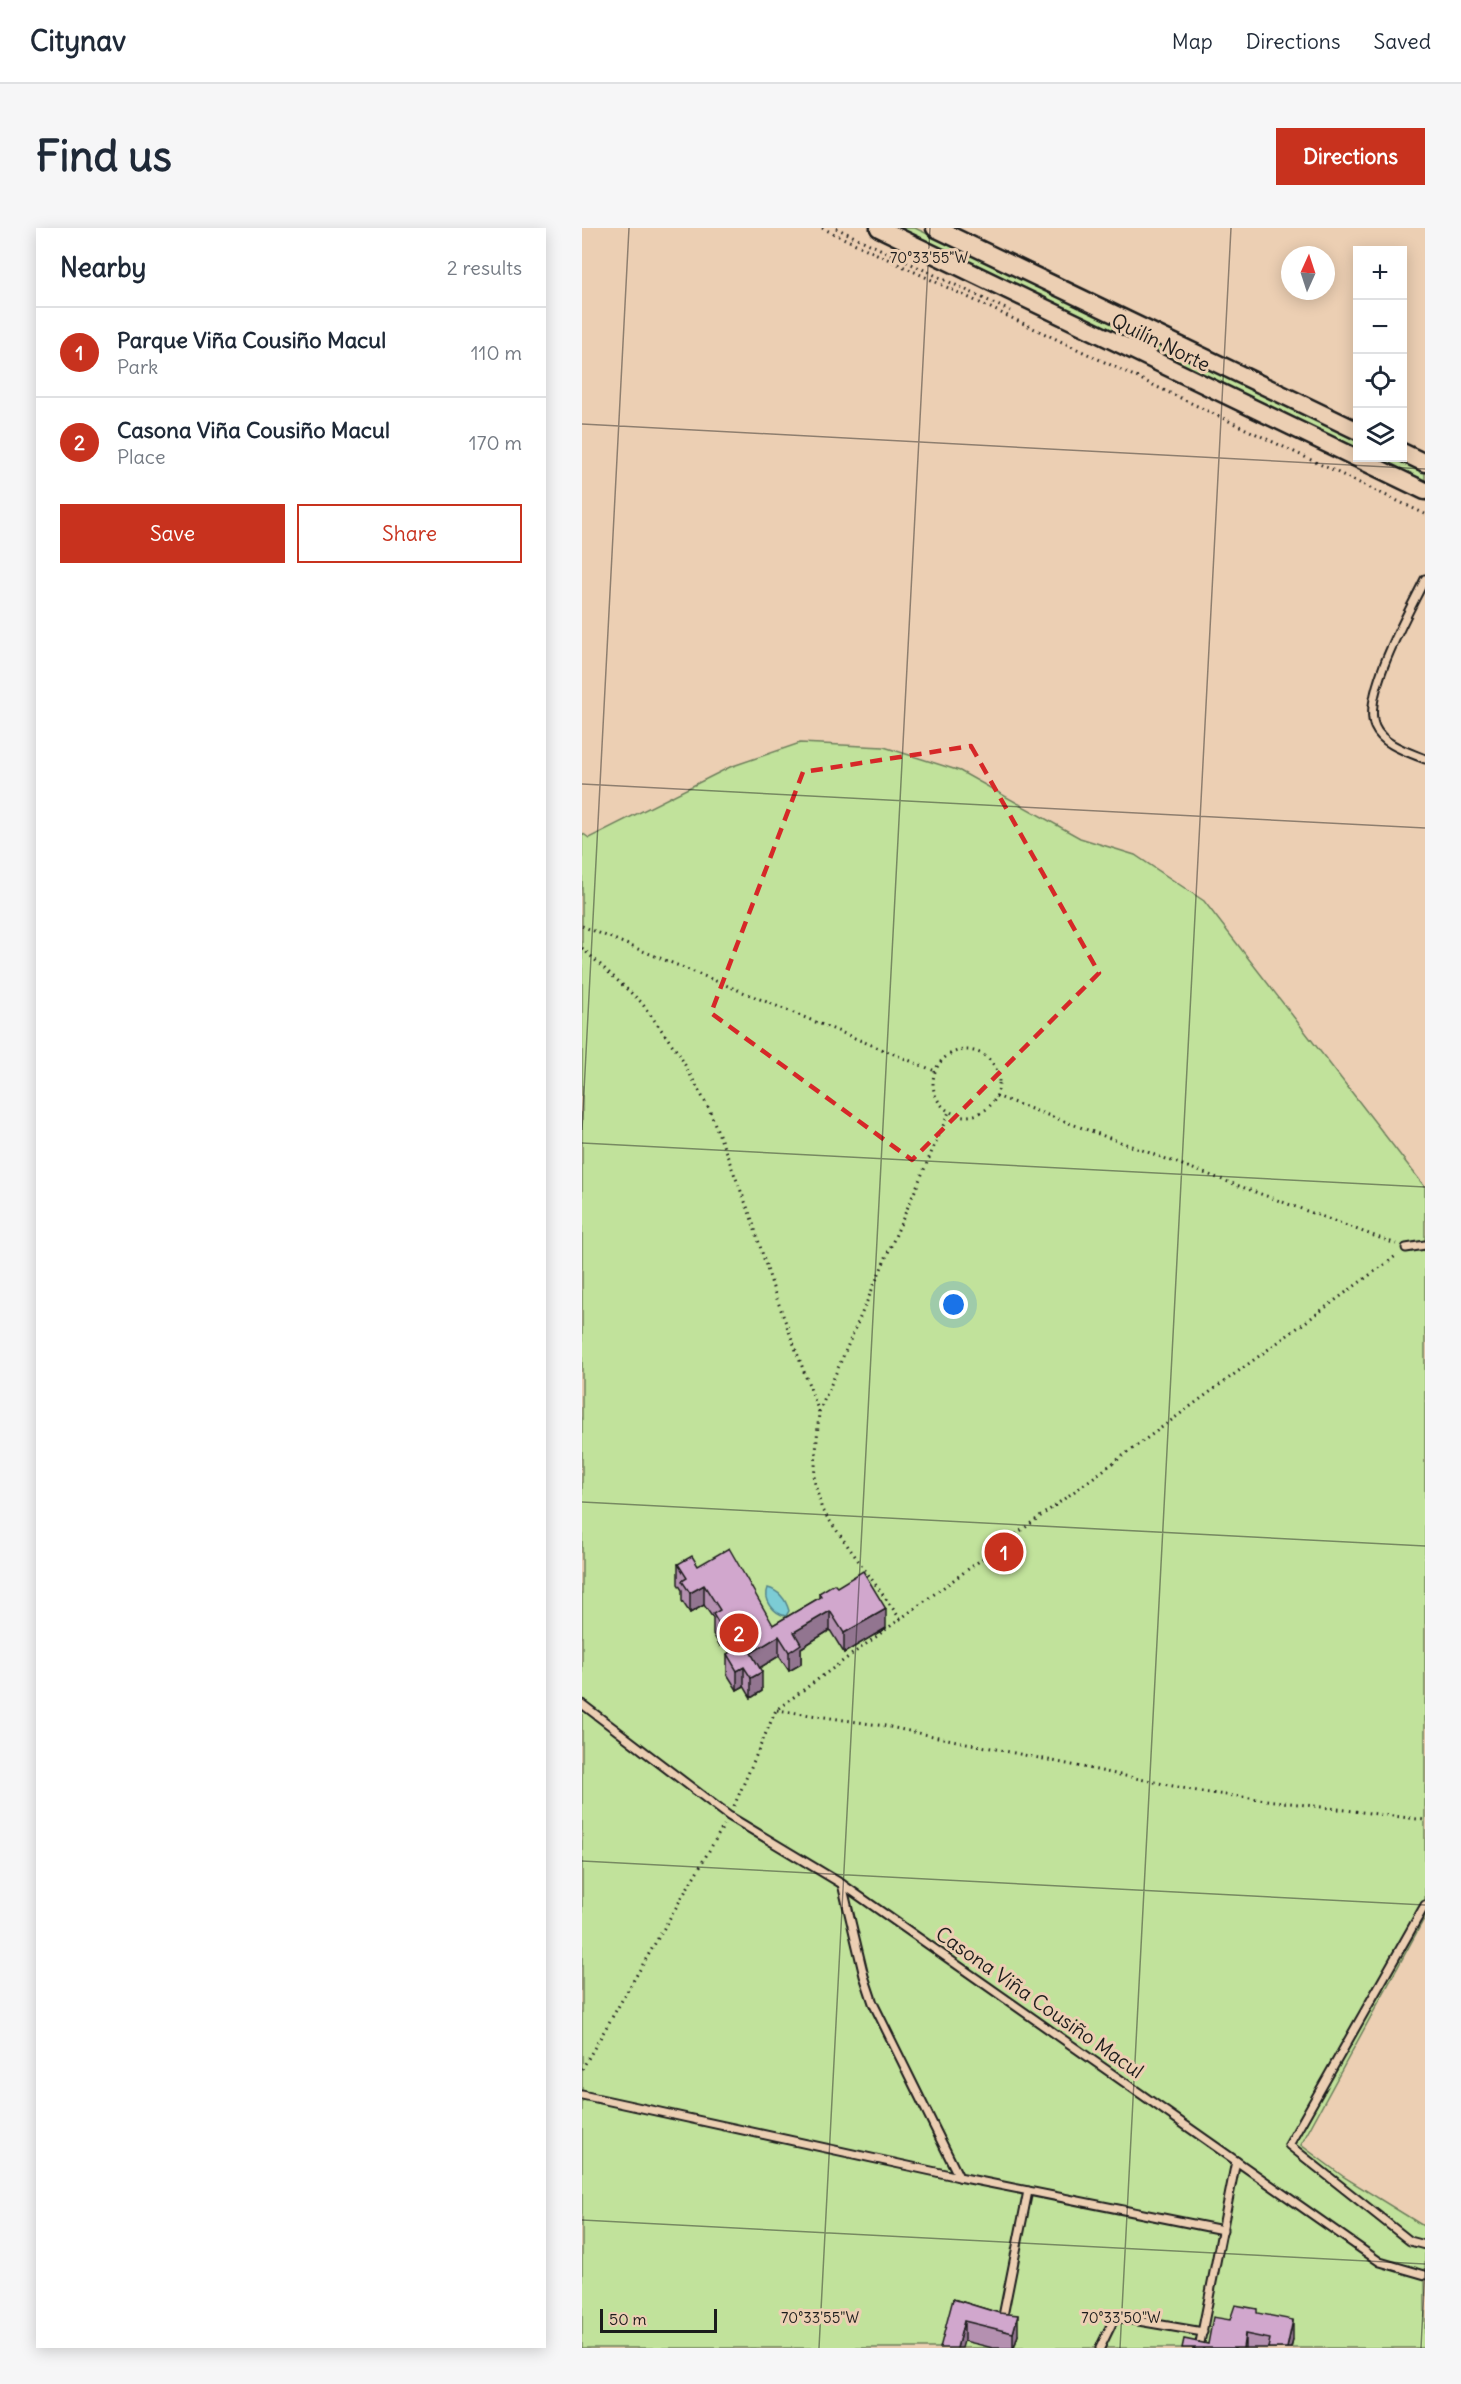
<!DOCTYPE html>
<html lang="en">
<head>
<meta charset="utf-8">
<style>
  body { margin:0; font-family:Delius,sans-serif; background:#f6f6f7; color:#1f2937 }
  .controls { position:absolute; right:18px; top:18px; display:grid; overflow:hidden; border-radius:0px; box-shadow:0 3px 15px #0003 }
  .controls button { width:54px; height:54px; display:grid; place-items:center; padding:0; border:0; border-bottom:2px solid #e0e1e3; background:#fff; color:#1f2937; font:30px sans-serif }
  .compass { position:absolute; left:699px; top:18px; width:54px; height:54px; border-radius:50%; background:#fff; box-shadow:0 3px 15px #0003; rotate:3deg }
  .scale { position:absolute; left:18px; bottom:15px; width:117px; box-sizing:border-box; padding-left:6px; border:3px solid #1c1c1c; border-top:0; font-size:16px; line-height:21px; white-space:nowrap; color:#1c1c1c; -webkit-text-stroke:4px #eccfb3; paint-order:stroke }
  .you { position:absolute; left:372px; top:1077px; width:21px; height:21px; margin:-15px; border:4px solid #fff; border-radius:50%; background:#1a73e8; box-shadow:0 0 0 9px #1a73e833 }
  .badge { display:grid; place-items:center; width:39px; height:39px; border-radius:50%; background:#c8321e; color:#fff; font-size:20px; font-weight:700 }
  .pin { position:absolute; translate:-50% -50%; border:3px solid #fff; box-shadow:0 2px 6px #0006 }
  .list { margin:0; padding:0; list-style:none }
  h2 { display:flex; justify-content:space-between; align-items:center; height:78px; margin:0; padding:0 24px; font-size:26px }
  h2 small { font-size:20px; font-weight:400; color:#747a83 }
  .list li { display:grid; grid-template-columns:39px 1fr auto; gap:18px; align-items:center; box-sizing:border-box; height:90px; padding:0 24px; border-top:2px solid #e0e1e3 }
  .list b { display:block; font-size:22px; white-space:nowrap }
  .list p { margin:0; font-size:20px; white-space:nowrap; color:#747a83 }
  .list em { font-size:20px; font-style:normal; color:#747a83 }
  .actions { display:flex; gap:12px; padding:18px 24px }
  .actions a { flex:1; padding:14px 0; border:2px solid #c8321e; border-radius:0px; text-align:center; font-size:21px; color:#c8321e }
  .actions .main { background:#c8321e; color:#fff }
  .icon { flex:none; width:33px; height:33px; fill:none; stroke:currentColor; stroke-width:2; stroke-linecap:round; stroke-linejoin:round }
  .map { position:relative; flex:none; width:843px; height:2120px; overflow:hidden; border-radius:0px }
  header { display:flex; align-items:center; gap:36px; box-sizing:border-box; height:84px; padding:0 30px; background:#fff; border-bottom:2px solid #e0e1e3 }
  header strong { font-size:28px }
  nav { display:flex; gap:33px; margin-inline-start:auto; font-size:21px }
  .intro { display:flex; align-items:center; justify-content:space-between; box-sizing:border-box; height:144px; padding:0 36px }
  h1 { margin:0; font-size:42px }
  .button { padding:15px 27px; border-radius:0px; background:#c8321e; color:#fff; font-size:21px; font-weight:700 }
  main { display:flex; gap:36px; padding:0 36px }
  aside { flex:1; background:#fff; border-radius:0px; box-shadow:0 3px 15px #0003 }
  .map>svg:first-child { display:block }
</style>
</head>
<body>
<header>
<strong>Citynav</strong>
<nav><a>Map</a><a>Directions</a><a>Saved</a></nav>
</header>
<div class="intro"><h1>Find us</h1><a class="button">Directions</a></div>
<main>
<aside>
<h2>Nearby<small>2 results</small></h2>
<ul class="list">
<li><span class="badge">1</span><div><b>Parque Viña Cousiño Macul</b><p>Park</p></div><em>110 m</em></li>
<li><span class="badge">2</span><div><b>Casona Viña Cousiño Macul</b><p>Place</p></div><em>170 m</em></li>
</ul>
<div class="actions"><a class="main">Save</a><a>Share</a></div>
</aside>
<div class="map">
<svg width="843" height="2120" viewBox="0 0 843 2120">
  <rect width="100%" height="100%" fill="#eccfb3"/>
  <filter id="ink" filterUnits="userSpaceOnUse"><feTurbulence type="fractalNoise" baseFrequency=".0167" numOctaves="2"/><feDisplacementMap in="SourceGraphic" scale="12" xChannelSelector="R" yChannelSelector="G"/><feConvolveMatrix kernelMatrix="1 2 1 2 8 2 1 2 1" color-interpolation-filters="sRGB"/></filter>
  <g filter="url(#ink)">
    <!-- green -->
    <g fill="#c1e29b" stroke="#6e7f5c" stroke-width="1.5">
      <path d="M307,0H333L775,210V223Z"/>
      <path d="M790,230H816L843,242V255Z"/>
      <path d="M218,515L302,519L378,543L498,610L553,627L622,673L843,959V1689L719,1917L762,1949L843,1999V2120H0V605L7,610L148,539Z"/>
    </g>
    <!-- water -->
    <path fill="#7bccd5" stroke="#55868b" stroke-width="1.5" d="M186,1360C197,1363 204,1372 207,1383L204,1388C192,1386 181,1372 186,1360Z"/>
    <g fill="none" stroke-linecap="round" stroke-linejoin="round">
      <!-- service casing -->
      <g stroke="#1c1c1c" stroke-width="11">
        <g id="service">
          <path d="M843,351C828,382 779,467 793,499C801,517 826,524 843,531"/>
          <path d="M824,1020L843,1017"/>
          <path d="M0,1476L147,1588L260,1656L798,2034L843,2047"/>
          <path d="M260,1656L282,1748L291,1775L377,1949L641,2002"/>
          <path d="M843,1677L707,1917L828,2013L843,2017"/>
          <path d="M0,1867L377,1949"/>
          <path d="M420,2093L446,1963"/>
          <path d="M518,2120L533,2089L621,2104"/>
          <path d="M617,2120L654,1933"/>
        </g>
      </g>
      <!-- tertiary casing -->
      <g stroke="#1c1c1c" stroke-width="21">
        <g id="tertiary">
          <path d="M297,0L843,263"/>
          <path d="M353,0L776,203"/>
          <path d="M820,224L843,235"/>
        </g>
      </g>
      <!-- path -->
      <g stroke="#1c1c1c" stroke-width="3" stroke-dasharray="1.5 4.5" stroke-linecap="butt">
        <path d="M240,0L843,286"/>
        <path d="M254,0L428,83"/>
        <path d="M0,698L353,843"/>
        <path d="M0,720L59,774L97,826L127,881L169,989L192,1063L237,1184L232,1252L240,1282L319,1392"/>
        <circle cx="384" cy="855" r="33"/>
        <path d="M414,868L814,1016"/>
        <path d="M237,1184L367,884"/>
        <path d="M195,1482L303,1498L620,1564L843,1592"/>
        <path d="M152,1578L194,1482L815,1027"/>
        <path d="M0,1841L142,1597"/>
      </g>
      <!-- service -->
      <use href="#service" stroke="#eccfb3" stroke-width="7"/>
      <!-- tertiary -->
      <use href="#tertiary" stroke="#eccfb3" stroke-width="16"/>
    </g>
    <!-- wall -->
    <g fill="#b490b0" stroke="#1c1c1c" stroke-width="1.5">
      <path d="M96,1336L116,1338L191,1397L237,1370V1365L255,1359L304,1400L262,1425L248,1402L219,1420V1436L207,1443L197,1428L177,1440L180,1463L169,1470L162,1458L155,1462L145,1446V1426L151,1423L145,1413L138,1418L131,1406V1390L122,1377L108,1385L100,1373V1362L96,1356Z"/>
      <path d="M371,2071L417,2085L436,2107L432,2120H411L382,2113Z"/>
      <path d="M675,2085L711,2112L709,2120H600L626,2116L648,2092Z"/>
    </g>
    <!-- shaded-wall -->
    <g fill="#927590" stroke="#1c1c1c" stroke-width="1.5">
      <path d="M122,1357V1377L108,1385V1365Z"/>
      <path d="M304,1381V1400L262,1425V1405Z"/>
      <path d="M248,1383V1402L219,1420V1436L207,1443V1424L212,1404Z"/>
      <path d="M145,1394V1413L138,1418V1398Z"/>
      <path d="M197,1408V1428L169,1445V1425Z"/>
      <path d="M162,1439V1458L155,1462V1443Z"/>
      <path d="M180,1444V1463L169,1470V1450Z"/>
      <path d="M436,2087V2107L432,2120H431V2105Z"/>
      <path d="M711,2092V2112L709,2120H705Z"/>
      <path d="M382,2093V2113L380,2120H375Z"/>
      <path d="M663,2106V2120H661Z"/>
    </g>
    <!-- building -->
    <g fill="#d1a7cd" stroke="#1c1c1c" stroke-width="1.5">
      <path d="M147,1320L191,1397L239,1369L237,1365L252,1356L255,1359L281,1343L304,1381L262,1405L248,1383L212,1404L219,1416L207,1424L197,1408L169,1425L180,1444L169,1450L162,1439L155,1443L145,1426L159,1418L145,1394L138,1398L131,1386L138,1382L122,1357L108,1365L100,1353L105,1350L96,1336L110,1328L116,1338Z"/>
      <path d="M371,2071L417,2085L436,2087L431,2105L382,2093L375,2120H358Z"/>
      <path d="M653,2077L675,2081V2085L711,2092L705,2120H686L688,2111L663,2106L661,2120H600L602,2111L626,2116L631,2089L648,2092Z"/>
    </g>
  </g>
  <!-- marked area -->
  <path fill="none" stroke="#d62828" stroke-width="4.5" stroke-dasharray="12 8" stroke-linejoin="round" d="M389,518L517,745L330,932L129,785L221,544Z"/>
  <!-- ticks -->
  <path fill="none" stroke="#1c1c1c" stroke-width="1.5" stroke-opacity="0.45" d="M0,196L843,241M0,556L843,600M0,902L47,0M0,915L843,959M0,1274L843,1318M0,1633L843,1677M0,1992L843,2036M237,2120L348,0M538,2120L649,0M839,2120L843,2040"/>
  <g text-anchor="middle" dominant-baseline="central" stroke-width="6" stroke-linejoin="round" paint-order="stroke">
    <!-- street labels -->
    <g font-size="20" fill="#1c1c1c" stroke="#eccfb3">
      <text transform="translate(579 114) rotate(26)">Quilín Norte</text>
      <text transform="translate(458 1774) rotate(35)">Casona Viña Cousiño Macul</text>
    </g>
  </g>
  <g font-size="15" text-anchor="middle" fill="#1c1c1c" stroke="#eccfb3" stroke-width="6" stroke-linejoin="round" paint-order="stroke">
    <text x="347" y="35">70°33'55"W</text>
    <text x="238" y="2095">70°33'55"W</text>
    <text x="539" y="2095">70°33'50"W</text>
  </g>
</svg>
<div class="controls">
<button>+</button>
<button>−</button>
<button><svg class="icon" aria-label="locate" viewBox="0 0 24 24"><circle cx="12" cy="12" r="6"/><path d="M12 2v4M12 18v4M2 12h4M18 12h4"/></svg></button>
<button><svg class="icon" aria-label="layers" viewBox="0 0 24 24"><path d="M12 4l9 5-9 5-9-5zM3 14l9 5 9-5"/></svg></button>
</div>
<svg class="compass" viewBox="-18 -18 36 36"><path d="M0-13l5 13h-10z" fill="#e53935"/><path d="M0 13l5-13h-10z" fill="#747a83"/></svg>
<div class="scale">50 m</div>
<div class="you"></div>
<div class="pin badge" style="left:422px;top:1324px">1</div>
<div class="pin badge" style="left:157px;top:1405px">2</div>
</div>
</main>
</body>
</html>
